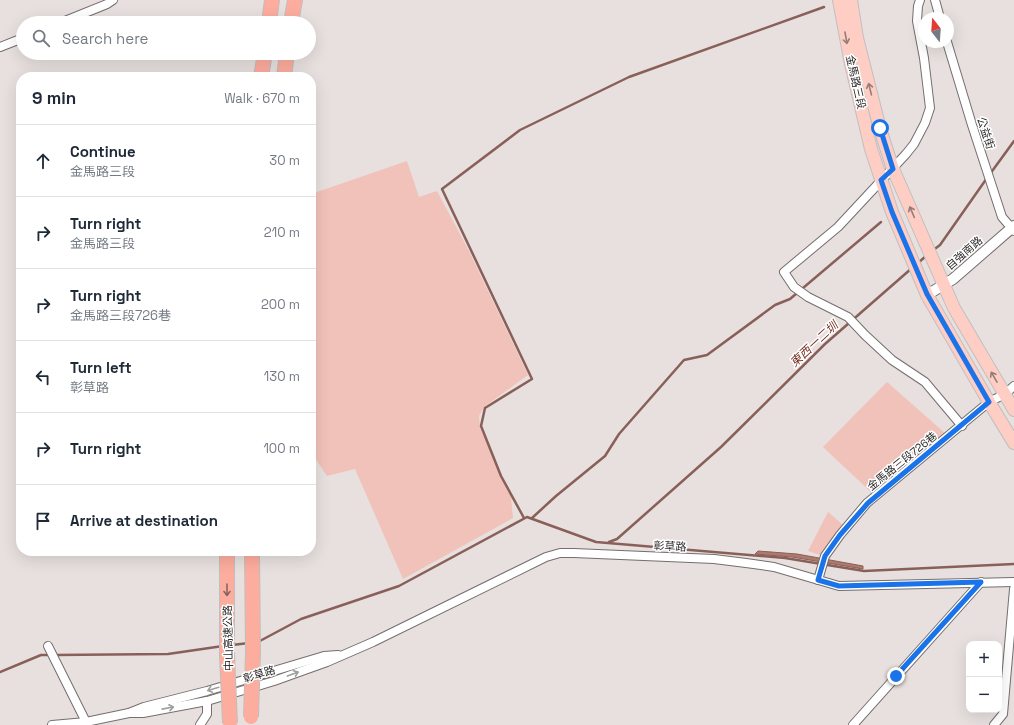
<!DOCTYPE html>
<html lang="en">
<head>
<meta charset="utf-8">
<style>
  body { margin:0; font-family:"Space Grotesk","Noto Sans TC",sans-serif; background:#f2f2f3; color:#1f2937 }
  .controls { position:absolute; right:12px; bottom:12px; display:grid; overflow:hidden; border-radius:8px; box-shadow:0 4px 16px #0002 }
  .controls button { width:36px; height:36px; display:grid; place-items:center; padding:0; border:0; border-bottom:1px solid #e0e1e3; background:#fff; color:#1f2937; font:20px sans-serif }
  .compass { position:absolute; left:918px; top:12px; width:36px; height:36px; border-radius:50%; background:#fff; box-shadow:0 4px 16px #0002; rotate:343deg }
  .stop { position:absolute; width:12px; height:12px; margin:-9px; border:3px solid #1a73e8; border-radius:50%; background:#fff }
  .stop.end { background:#1a73e8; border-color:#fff; box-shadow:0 1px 4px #0008 }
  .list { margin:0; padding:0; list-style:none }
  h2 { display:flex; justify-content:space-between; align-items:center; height:52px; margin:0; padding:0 16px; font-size:17px }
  h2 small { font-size:13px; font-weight:400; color:#747a83 }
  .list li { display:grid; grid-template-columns:26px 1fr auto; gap:12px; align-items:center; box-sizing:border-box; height:72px; padding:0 16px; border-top:1px solid #e0e1e3 }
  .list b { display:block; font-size:15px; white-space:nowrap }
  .list p { margin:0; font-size:13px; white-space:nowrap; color:#747a83 }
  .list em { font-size:13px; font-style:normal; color:#747a83 }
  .icon { flex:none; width:22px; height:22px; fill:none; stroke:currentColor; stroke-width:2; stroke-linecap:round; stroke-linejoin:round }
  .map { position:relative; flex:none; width:1014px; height:725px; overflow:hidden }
  .search { position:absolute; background:#fff; box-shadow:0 4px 16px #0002; left:16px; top:16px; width:300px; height:44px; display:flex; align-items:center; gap:10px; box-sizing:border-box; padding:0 14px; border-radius:22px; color:#747a83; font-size:15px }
  .panel { position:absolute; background:#fff; box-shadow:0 4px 16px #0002; left:16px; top:72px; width:300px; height:484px; border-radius:16px }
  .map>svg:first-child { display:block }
</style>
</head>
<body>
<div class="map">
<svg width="1014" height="725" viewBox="0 0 1014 725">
  <rect width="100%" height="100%" fill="#e7e0de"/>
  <!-- green -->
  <g fill="#f1c2b9">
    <path d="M407,161L419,197L437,191L469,251L528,375L484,407L479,416L480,428L511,497L513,518L403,579L355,469L327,476L311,452V194Z"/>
    <path d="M887,382L946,434L873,494L823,447Z"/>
    <path d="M828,512L843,525L823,556L808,551Z"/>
  </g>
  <!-- water -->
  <path fill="#b1786d" stroke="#896059" d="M758,551L797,554L863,566V569L792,557L755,554Z"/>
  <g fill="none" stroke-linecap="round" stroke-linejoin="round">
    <!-- stream -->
    <g stroke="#896059" stroke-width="2.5">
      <path d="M990,174L1014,141"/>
      <path d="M932,251L940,245L987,178"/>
      <path d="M917,264L927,255"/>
      <path d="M524,518L501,476L481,426L485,408L532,379L442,189L520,130L629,77L824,7"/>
      <path d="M532,518L556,496L605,456L619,434L684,360L707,355L775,305L790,299L881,222"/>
      <path d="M609,542L617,539L721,447L825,344L912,268"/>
      <path d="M258,642L301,619L399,586L527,517L596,542L785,558L864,571L1014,564"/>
      <path d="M232,645L249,643"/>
      <path d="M55,655L168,654L223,646"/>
      <path d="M0,672L41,655H50"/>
    </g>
    <!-- minor casing -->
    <g stroke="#746e6d" stroke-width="10">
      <g id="minor">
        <path d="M920,0L918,6L917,21L924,58L930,108L925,123L914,144L906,154L838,227L784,272L794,287L808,297L848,317L865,335L892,360L925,382L962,426"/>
        <path d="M935,0L940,18"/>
        <path d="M60,23L107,4L113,0"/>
        <path d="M947,42L972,125L1002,217L1014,231"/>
        <path d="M0,47L23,38"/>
        <path d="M818,580L825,556L840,535L867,503L989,402L1005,394L1014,386"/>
        <path d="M48,646L86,722"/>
        <path d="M129,713H143L207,701L274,681L327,662L373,642L546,557L560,553H574L714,559L746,563L774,567L839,586L1014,582"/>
        <path d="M52,725L86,722L129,713L144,707L207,691L324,656L338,655"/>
        <path d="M200,725L207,714V701"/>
        <path d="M853,725L981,582"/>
        <path d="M994,725L1003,714L1014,589"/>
      </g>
    </g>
    <!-- tertiary casing -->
    <g stroke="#746e6d" stroke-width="12">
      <path id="tertiary" d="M927,295L953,279L1014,226"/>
    </g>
    <!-- primary casing -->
    <g stroke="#c0bfbf" stroke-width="14">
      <g id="primary">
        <path d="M839,0L851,64L871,149L892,212L927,295L989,402L1014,443"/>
        <path d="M851,0L857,38L880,129L893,169L954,308L1014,410"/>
      </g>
    </g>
    <!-- motorway casing -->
    <g stroke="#c0bfbf" stroke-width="16">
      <g id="motorway">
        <path d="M269,23L272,0"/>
        <path d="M291,23L295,0"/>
        <path d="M261,77L265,53"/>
        <path d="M284,77L287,53"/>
        <path d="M227,551V655"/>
        <path d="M252,551L253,652"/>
      </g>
    </g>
    <!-- minor -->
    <use href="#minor" stroke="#fff" stroke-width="8"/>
    <!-- tertiary -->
    <use href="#tertiary" stroke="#fff" stroke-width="10"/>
    <!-- primary -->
    <use href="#primary" stroke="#fecec5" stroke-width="12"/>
    <!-- motorway -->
    <use href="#motorway" stroke="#fdad9e" stroke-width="14"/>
    <!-- motorway-bridge casing -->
    <g stroke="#c0bfbf" stroke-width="16" stroke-linecap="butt">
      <g id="motorway-bridge">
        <path d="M227,655L230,723"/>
        <path d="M251,717L253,652"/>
      </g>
    </g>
    <!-- motorway-bridge -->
    <use href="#motorway-bridge" stroke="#fdad9e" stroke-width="14"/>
  </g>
  <!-- one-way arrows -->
  <defs><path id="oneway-shaft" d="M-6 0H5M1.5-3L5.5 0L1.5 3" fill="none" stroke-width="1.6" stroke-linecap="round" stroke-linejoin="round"/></defs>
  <g stroke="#957c77">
    <use href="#oneway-shaft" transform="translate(846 38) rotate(80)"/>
    <use href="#oneway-shaft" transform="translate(870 89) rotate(-104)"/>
    <use href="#oneway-shaft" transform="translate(912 212) rotate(-113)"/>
    <use href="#oneway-shaft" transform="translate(994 377) rotate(-120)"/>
  </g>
  <use stroke="#8a645e" href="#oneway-shaft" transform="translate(227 590) rotate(90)"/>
  <g stroke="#a09f9f">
    <use href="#oneway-shaft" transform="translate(293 674) rotate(-20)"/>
    <use href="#oneway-shaft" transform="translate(213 689) rotate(163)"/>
    <use href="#oneway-shaft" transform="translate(168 708) rotate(-11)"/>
  </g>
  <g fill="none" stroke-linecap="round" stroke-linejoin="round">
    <!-- route -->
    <path stroke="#1a73e8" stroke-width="5" d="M880,128L893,169L881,180L892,212L927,294L989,402L868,503L840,535L825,556L818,580L839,586L981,582L896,676"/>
  </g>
  <g text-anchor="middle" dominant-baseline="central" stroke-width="3" stroke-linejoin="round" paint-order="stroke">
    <!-- street labels -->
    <g font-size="11" fill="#2c2929" stroke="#fff">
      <text transform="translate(856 82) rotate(77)">金馬路三段</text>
      <text transform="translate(986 133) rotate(72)">公益街</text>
      <text transform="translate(964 253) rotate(-41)">自強南路</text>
      <text transform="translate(902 461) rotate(-39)">金馬路三段726巷</text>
      <text transform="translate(670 546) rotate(3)">彰草路</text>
      <text transform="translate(228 638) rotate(-91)">中山高速公路</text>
      <text transform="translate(259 674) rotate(-17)">彰草路</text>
    </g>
    <!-- water labels -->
    <g font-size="12" font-style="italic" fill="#7a3126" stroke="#fff">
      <text transform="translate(814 344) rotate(-43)">東西一二圳</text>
    </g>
  </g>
</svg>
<div class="controls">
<button>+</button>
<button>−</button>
</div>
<svg class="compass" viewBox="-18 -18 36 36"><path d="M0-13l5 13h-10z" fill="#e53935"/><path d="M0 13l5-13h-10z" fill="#747a83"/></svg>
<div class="stop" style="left:880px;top:128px"></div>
<div class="stop end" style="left:896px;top:676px"></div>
<div class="search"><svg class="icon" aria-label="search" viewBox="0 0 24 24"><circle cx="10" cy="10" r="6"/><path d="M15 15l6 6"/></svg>Search here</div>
<section class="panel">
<h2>9 min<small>Walk · 670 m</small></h2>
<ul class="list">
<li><svg class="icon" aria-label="ahead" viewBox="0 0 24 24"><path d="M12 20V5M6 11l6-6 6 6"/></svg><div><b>Continue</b><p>金馬路三段</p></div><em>30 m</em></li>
<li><svg class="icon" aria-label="right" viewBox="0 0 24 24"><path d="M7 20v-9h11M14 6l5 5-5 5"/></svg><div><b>Turn right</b><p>金馬路三段</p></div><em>210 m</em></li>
<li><svg class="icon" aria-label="right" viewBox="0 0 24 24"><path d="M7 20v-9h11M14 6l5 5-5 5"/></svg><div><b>Turn right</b><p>金馬路三段726巷</p></div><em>200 m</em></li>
<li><svg class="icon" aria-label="left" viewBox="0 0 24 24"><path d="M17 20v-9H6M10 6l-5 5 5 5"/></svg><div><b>Turn left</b><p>彰草路</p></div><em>130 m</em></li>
<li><svg class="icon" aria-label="right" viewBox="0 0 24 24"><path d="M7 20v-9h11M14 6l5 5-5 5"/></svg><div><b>Turn right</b></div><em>100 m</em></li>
<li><svg class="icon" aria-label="arrive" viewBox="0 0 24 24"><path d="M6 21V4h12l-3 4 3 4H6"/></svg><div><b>Arrive at destination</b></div></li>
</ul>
</section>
</div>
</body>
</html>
